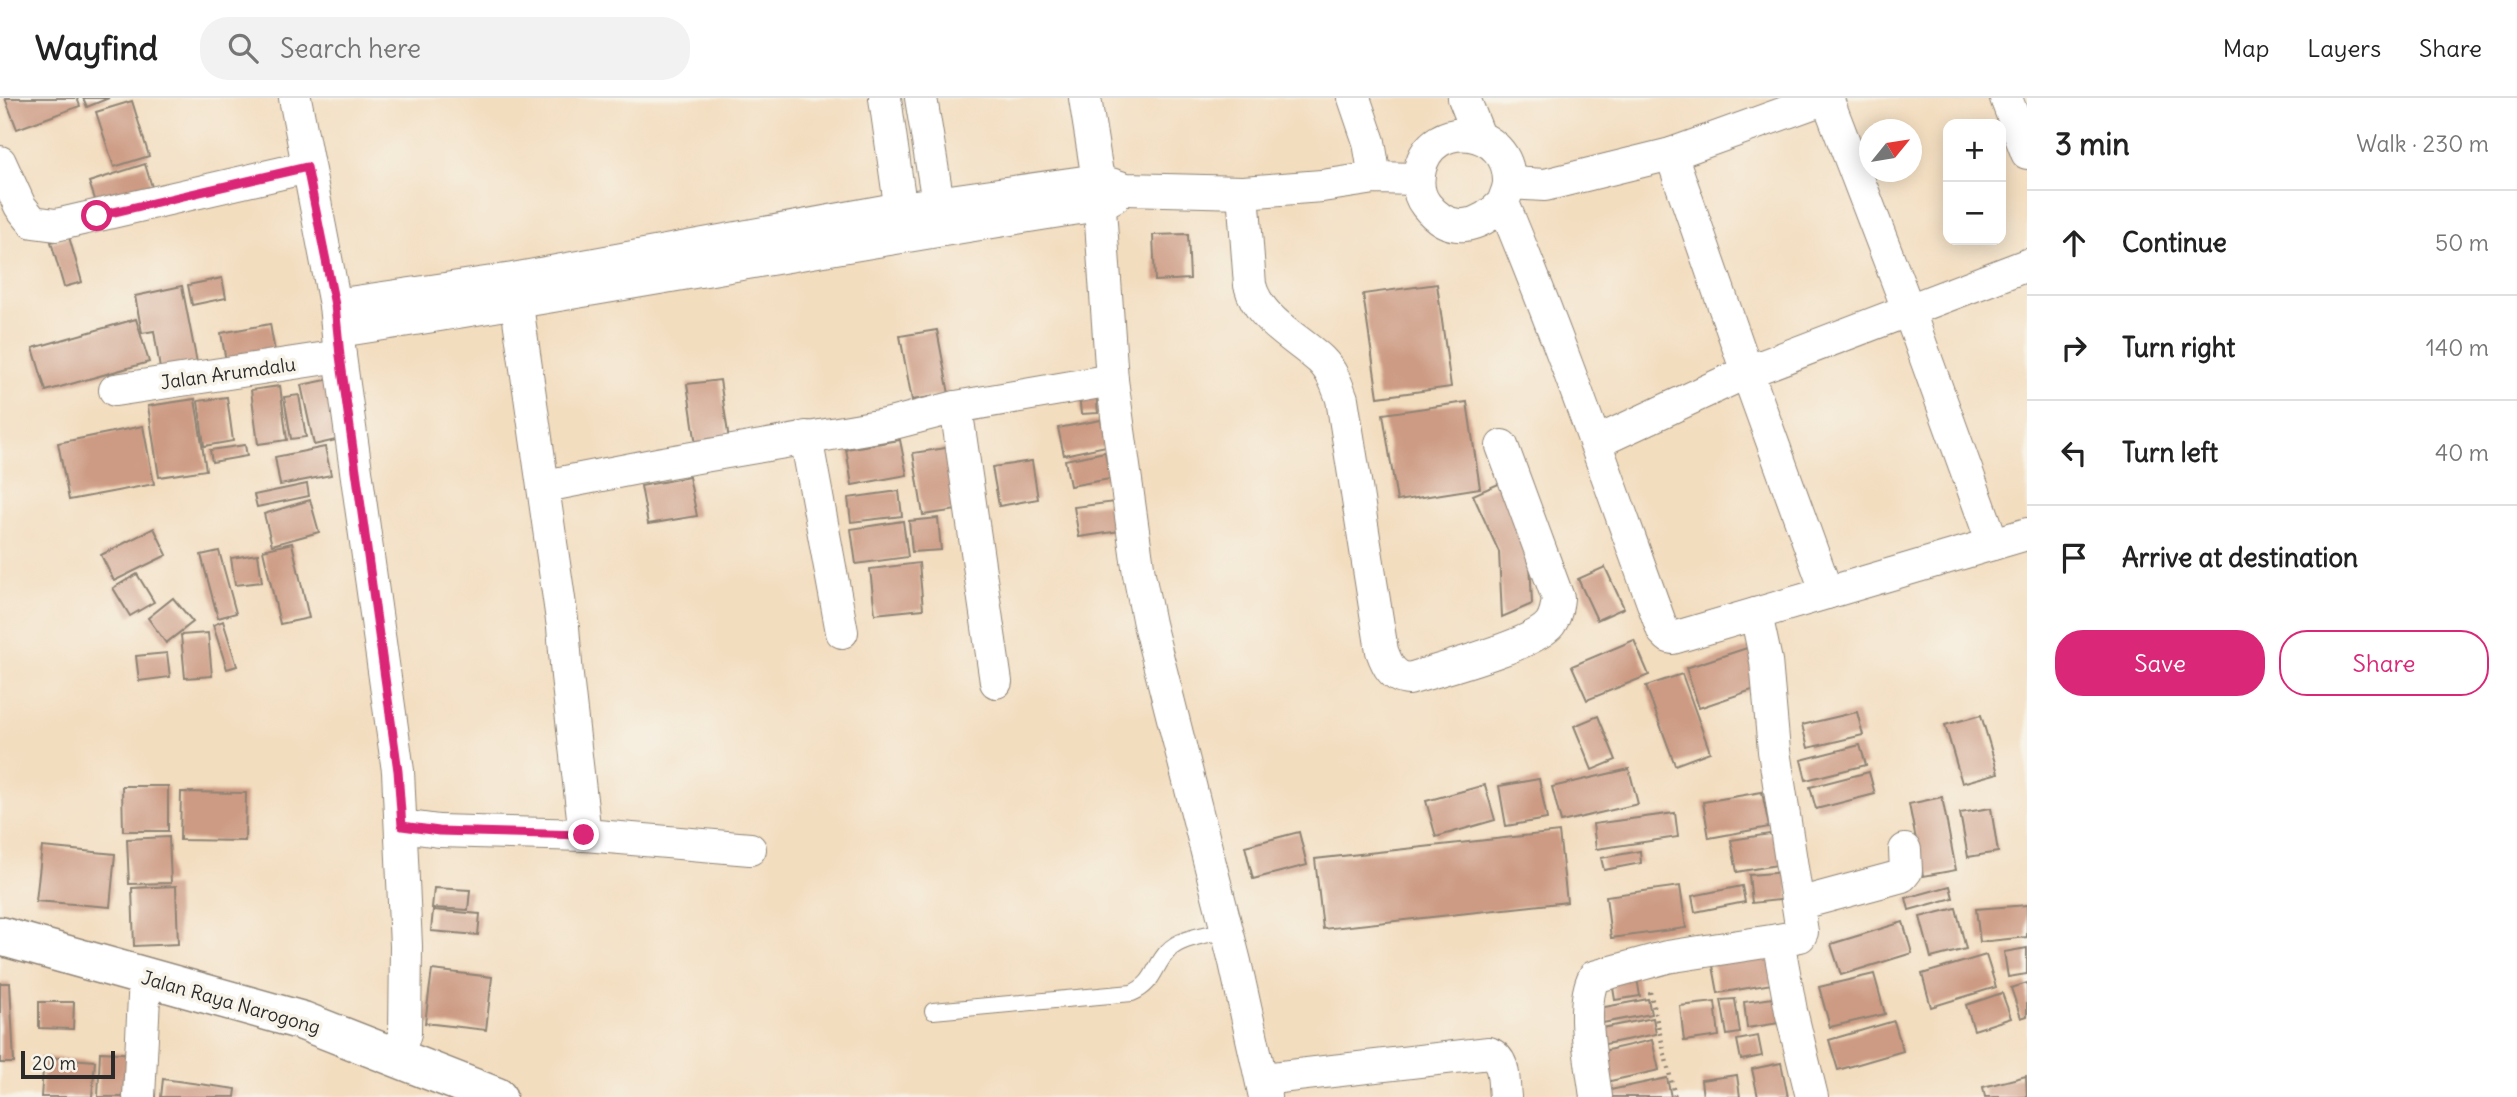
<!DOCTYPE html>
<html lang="en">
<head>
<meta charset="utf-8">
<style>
  body { margin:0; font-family:Delius,sans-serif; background:#f2f2f2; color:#222 }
  .controls { position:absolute; right:21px; top:21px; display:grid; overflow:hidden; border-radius:14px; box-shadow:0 4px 18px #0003 }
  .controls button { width:63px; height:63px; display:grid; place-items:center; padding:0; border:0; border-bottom:2px solid #e0e0e0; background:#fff; color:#222; font:35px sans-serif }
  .compass { position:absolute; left:1859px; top:21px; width:63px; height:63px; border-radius:50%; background:#fff; box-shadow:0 4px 18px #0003; rotate:60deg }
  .scale { position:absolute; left:21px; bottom:18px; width:94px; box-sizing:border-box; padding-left:7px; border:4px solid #2b2b2b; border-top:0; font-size:19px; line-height:24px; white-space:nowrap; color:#2b2b2b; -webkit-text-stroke:5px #f7f3e8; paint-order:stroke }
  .stop { position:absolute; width:21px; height:21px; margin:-16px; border:5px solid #db2777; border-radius:50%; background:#fff }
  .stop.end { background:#db2777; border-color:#fff; box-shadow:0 2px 7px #0008 }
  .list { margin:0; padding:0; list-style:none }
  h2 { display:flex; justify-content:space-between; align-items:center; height:91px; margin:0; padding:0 28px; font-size:30px }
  h2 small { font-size:23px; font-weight:400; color:#767676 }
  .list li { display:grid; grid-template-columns:46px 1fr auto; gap:21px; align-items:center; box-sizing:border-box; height:105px; padding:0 28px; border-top:2px solid #e0e0e0 }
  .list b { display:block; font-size:26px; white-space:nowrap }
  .list em { font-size:23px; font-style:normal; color:#767676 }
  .actions { display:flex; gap:14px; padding:21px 28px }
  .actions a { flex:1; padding:16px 0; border:2px solid #db2777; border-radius:28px; text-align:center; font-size:24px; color:#db2777 }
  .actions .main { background:#db2777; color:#fff }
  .icon { flex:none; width:38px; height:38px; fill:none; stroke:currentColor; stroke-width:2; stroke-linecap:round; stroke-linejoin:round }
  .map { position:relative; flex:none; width:2027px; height:999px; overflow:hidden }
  header { display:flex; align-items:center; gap:42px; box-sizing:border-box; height:98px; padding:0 35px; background:#fff; border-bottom:2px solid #e0e0e0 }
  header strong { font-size:33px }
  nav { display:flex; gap:38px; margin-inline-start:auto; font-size:24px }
  .search { width:490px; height:63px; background:#f2f2f2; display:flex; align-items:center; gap:18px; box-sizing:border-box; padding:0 24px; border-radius:28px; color:#767676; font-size:26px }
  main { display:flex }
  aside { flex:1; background:#fff }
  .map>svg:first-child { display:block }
</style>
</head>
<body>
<header>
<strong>Wayfind</strong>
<div class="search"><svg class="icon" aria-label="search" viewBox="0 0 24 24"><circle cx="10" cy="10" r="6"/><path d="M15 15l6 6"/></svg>Search here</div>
<nav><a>Map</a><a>Layers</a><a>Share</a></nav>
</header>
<main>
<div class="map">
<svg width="2027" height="999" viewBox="0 0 2027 999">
  <rect width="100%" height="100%" fill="#f7f3e8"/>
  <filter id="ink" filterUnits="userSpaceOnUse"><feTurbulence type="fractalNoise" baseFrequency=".0143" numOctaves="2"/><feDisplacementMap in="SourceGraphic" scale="14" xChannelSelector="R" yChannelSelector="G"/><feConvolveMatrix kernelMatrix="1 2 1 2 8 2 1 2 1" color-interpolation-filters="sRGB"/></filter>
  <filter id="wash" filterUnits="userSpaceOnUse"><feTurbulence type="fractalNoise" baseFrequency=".00686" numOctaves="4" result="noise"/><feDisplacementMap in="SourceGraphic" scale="28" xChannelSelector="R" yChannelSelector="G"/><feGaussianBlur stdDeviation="1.57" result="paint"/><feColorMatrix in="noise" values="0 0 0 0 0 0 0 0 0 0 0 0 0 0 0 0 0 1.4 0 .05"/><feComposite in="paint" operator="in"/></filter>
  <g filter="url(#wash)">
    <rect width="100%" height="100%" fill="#f3ddbf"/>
    <g id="blocks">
      <!-- building -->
      <g fill="#cd9b84">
        <path d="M5,0H77L80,8L17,31Z"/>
        <path d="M83,0H109L87,9Z"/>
        <path d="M132,3L149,58L114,69L96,14Z"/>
        <path d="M145,66L152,89L97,107L89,84Z"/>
        <path d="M1188,136L1190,181L1155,183L1153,137Z"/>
        <path d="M69,139L82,184L64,189L51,144Z"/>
        <path d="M222,180L226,200L192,207L188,187Z"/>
        <path d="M1437,186L1451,289L1378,299L1363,196Z"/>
        <path d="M182,188L197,265L160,271L154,233L142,235L135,198Z"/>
        <path d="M136,221L149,264L46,293L33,250Z"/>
        <path d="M270,226L276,260L227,269L221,235Z"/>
        <path d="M937,232L949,296L912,302L900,238Z"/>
        <path d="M337,280L349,339L314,347L301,287Z"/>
        <path d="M720,282L729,342L696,347L687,286Z"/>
        <path d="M280,288L287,342L258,346L251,292Z"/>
        <path d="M1096,295L1098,315L1081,316L1079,296Z"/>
        <path d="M299,297L306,339L291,341L284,299Z"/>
        <path d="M227,299L233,343L204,348L198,303Z"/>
        <path d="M195,301L206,372L159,379L148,308Z"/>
        <path d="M1467,304L1480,390L1397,403L1383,316Z"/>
        <path d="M1101,322L1106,348L1064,357L1058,330Z"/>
        <path d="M143,328L154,386L69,402L58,345Z"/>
        <path d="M900,342L907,377L852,387L846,351Z"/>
        <path d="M245,347L247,358L212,364L210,352Z"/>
        <path d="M325,349L331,377L280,387L275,359Z"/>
        <path d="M946,350L957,412L923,417L913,355Z"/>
        <path d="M1105,354L1110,381L1070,388L1065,362Z"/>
        <path d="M1032,363L1038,401L999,408L992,369Z"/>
        <path d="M689,379L697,418L648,426L641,388Z"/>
        <path d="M1503,384L1529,440L1532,506L1502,519L1499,454L1473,397Z"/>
        <path d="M307,386L309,398L257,409L254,397Z"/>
        <path d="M899,393L902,418L851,424L848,400Z"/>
        <path d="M310,402L319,434L272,447L264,416Z"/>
        <path d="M1115,404L1120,433L1079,439L1074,409Z"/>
        <path d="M938,420L941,452L912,454L909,423Z"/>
        <path d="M903,423L908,459L856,466L851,431Z"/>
        <path d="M154,430L167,457L114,483L101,457Z"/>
        <path d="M292,445L309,520L280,526L263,452Z"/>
        <path d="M219,453L236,515L218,520L201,457Z"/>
        <path d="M258,456L262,484L235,487L231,460Z"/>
        <path d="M919,465L923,511L875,516L870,471Z"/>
        <path d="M1605,469L1624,510L1597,522L1578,481Z"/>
        <path d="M137,476L154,504L130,518L113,490Z"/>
        <path d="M173,500L193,524L166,545L148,520Z"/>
        <path d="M223,523L237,568L227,571L213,527Z"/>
        <path d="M208,535L212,578L185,580L181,537Z"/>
        <path d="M1634,542L1649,577L1587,602L1572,568Z"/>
        <path d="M1753,548L1767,587L1699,610L1686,570Z"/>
        <path d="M167,555L170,579L139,583L136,558Z"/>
        <path d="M1682,576L1710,654L1675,667L1646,588Z"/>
        <path d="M1857,614L1863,637L1808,650L1802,627Z"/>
        <path d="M1981,617L1998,675L1962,685L1945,627Z"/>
        <path d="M1598,618L1616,662L1592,672L1574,628Z"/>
        <path d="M1860,647L1866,667L1806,682L1801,662Z"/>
        <path d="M1629,671L1638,706L1561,724L1552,689Z"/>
        <path d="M1869,674L1875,696L1816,711L1810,689Z"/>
        <path d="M1539,681L1547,721L1506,728L1499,688Z"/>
        <path d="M1485,687L1495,722L1436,739L1426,703Z"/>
        <path d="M122,688H168V733H123Z"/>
        <path d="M181,694L246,695L245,743L180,742Z"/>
        <path d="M1762,694L1769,729L1709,740L1703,704Z"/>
        <path d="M1942,699L1956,772L1923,778L1909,706Z"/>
        <path d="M1991,710L1998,754L1968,759L1960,715Z"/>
        <path d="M1675,715L1678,739L1596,751L1593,726Z"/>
        <path d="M1299,734L1307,767L1253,781L1245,748Z"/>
        <path d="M1559,734L1567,804L1323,831L1315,761Z"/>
        <path d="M1783,734L1788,765L1737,774L1731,742Z"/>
        <path d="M169,739L171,785L129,786L127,741Z"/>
        <path d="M42,749L115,756L110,809L36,803Z"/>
        <path d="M1640,753L1641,765L1604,772L1601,760Z"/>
        <path d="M1787,774L1789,801L1752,805L1749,777Z"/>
        <path d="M176,788L178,846L134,848L132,790Z"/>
        <path d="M1680,788L1686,830L1611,840L1606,798Z"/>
        <path d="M1742,788L1745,804L1695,814L1692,798Z"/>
        <path d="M1950,788L1953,800L1909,812L1906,800Z"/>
        <path d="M434,790L470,792L468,812L432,810Z"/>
        <path d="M2027,807V839L1980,844L1976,811Z"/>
        <path d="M1956,810L1966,851L1931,860L1920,819Z"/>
        <path d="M433,812L480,816L478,837L431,833Z"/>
        <path d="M1903,824L1912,855L1841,877L1831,846Z"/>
        <path d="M1777,845L1784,884L1718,895L1711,857Z"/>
        <path d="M2027,850V876L2008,879L2004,854Z"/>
        <path d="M1986,857L1996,889L1931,909L1922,876Z"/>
        <path d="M432,872L492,879L486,932L425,925Z"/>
        <path d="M1636,874L1640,898L1615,902L1611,878Z"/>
        <path d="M1874,876L1885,916L1830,929L1819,889Z"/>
        <path d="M0,885H10L14,965H0Z"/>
        <path d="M2027,885V918L2021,920L2011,890Z"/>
        <path d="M2002,895L2011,920L1974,932L1966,907Z"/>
        <path d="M1788,898L1791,923L1747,930L1744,904Z"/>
        <path d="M1648,901L1651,916L1597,926L1594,911Z"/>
        <path d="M1735,901L1740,935L1727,937L1721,902Z"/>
        <path d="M39,904H74L73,931L39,930Z"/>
        <path d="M1715,904L1719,938L1684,943L1680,908Z"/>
        <path d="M1653,920L1656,936L1595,948L1592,932Z"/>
        <path d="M1894,923L1903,953L1838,972L1829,942Z"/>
        <path d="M1758,938L1762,958L1741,962L1737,942Z"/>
        <path d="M1652,942L1659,972L1606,984L1599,954Z"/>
        <path d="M100,954L139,956L137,999H98Z"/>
        <path d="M44,959L95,963L92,999H41Z"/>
        <path d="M1781,965L1788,999H1758L1752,971Z"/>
        <path d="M1737,977L1740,999H1703L1701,982Z"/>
        <path d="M2026,978L2027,999H1985L1983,989Z"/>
        <path d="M1667,980L1671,999H1602L1601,994Z"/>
        <path d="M163,981L236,991L235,999H161Z"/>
      </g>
    </g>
  </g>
  <g filter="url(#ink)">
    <use href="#blocks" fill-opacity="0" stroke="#8f8475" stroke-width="2"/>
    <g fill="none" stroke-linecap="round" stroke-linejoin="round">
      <!-- lane casing -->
      <g stroke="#8f8475" stroke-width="18">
        <path id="lane" d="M933,913L1132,895C1155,885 1153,869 1168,853C1180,839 1209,837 1226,832"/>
      </g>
      <!-- street casing -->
      <g stroke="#8f8475" stroke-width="34">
        <g id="street">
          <path d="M295,0L335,207L340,258L398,673L406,848L405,935L397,961"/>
          <path d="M885,0L903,128"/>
          <path d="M921,0L941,123"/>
          <path d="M1085,0L1098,82L1112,282L1139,476L1149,526L1235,864L1265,999"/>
          <path d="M1354,0L1369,44L1375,80"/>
          <path d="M1464,0L1479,38"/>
          <path d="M1827,0L1908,211L1993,446L2027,436"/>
          <path d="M2006,0L2027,55"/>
          <path d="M1671,56L1747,274L2027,167"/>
          <path d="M0,64L20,108L33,124L56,127L308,69"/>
          <path d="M1509,85L1545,87L1671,56L1826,0"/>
          <path d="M1243,94L1250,187C1258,221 1297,240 1321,262C1332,273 1337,287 1342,301L1382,553C1387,567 1393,580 1409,581C1438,572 1534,547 1550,526C1556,518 1557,509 1558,500L1502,348"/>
          <path d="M1503,105C1479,130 1450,138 1426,107C1418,97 1417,84 1420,71C1432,18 1510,29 1509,84C1509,91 1505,98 1503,105C1562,246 1611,390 1663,533L1669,539L1673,540L1827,495L1747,274L1595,345"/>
          <path d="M514,186L563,529L567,578L585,737L750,751"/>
          <path d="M335,207L513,181L901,110L1098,82L1126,91L1243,94L1322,88L1375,80L1417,81"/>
          <path d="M338,233C592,194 844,146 1099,107L1115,98"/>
          <path d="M115,292L340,258"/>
          <path d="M956,309L996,584"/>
          <path d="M806,339L842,534"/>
          <path d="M545,388L663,365L890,326L956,309L1112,282"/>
          <path d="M1827,495L1993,446"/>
          <path d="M1756,516L1766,563L1774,653L1802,834L1800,838L1778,842L1791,913L1812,999"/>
          <path d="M402,728L439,733L585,737"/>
          <path d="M1798,806L1902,778L1906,773L1905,752"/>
          <path d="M1262,981L1489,955C1506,962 1503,983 1505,999"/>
          <path d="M139,999L145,879"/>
          <path d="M1596,999C1592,966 1579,908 1594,879L1667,859L1778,842"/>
        </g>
      </g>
      <!-- primary casing -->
      <g stroke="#8f8475" stroke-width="41">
        <path id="primary" d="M0,838L303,923L497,999"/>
      </g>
      <!-- path -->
      <path stroke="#8f8475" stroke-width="4.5" stroke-dasharray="2 5" stroke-linecap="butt" d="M1650,894L1675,999"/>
      <!-- lane -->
      <use href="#lane" stroke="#fff" stroke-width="16"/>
      <!-- street -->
      <use href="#street" stroke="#fff" stroke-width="32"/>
      <!-- primary -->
      <use href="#primary" stroke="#fff" stroke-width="38"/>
    </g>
  </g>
  <g fill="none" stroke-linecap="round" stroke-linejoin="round" filter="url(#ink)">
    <!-- route -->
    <path stroke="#db2777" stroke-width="9" d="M97,118L307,69L335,207L340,258L398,673L402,728L439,733L584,737"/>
  </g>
  <g text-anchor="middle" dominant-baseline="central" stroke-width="7" stroke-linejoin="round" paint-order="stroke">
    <!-- street labels -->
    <g font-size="19" fill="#2b2b2b" stroke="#f7f3e8">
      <text transform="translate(228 275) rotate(-8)">Jalan Arumdalu</text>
      <text transform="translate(231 904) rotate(16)">Jalan Raya Narogong</text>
    </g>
  </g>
</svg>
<div class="controls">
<button>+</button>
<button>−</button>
</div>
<svg class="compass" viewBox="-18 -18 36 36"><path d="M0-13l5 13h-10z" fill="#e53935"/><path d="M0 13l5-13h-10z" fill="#767676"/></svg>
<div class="scale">20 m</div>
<div class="stop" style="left:97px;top:118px"></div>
<div class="stop end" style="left:584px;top:737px"></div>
</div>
<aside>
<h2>3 min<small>Walk · 230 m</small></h2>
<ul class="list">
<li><svg class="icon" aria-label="ahead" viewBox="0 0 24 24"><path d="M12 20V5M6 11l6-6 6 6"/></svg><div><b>Continue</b></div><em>50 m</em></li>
<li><svg class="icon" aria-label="right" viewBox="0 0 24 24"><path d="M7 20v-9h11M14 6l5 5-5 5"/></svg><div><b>Turn right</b></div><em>140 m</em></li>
<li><svg class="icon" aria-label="left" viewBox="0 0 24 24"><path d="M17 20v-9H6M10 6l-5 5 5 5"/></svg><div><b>Turn left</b></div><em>40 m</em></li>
<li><svg class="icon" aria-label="arrive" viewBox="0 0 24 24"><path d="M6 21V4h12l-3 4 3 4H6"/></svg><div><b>Arrive at destination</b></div></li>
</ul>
<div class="actions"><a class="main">Save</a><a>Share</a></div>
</aside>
</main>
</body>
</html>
